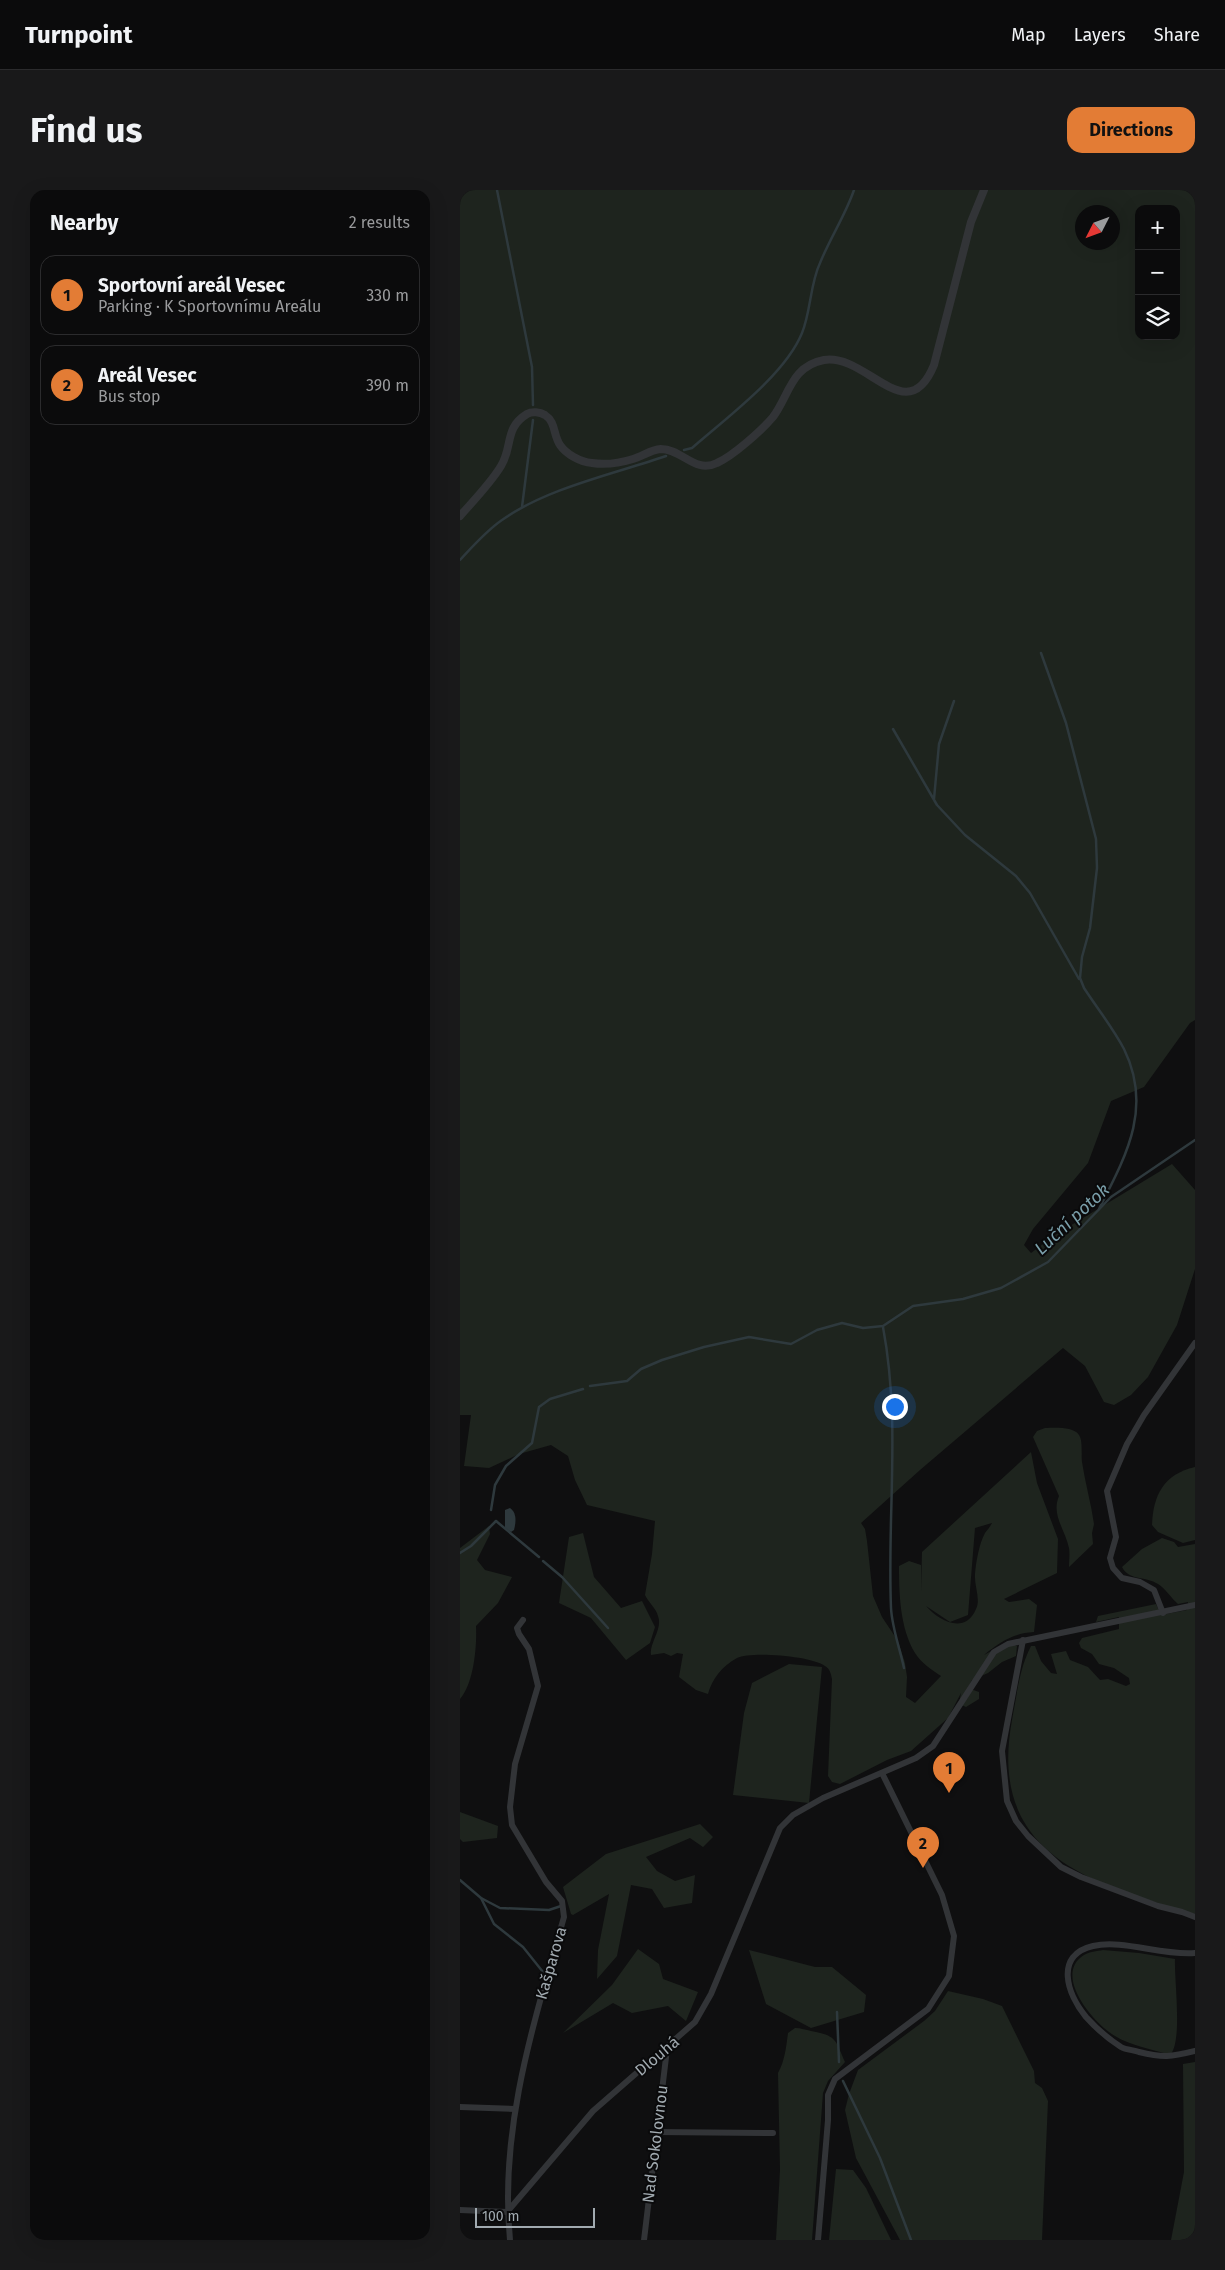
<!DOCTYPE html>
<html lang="en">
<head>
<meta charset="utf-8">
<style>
  body { margin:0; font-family:"Fira Sans",sans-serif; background:#19191a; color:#f1f3f6 }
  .controls { position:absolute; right:15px; top:15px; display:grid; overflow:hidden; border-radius:10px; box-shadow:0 5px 20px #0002 }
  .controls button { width:45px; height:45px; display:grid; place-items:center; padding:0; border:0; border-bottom:1px solid #2b2b2d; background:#0b0b0c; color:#f1f3f6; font:25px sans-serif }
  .compass { position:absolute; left:615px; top:15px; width:45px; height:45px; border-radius:50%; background:#0b0b0c; box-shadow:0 5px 20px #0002; rotate:228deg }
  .scale { position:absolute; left:15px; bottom:12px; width:120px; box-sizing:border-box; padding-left:5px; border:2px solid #a1aab0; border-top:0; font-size:14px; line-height:18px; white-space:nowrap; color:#a1aab0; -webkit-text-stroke:4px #0a0a0b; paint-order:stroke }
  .you { position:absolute; left:434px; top:1216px; width:18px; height:18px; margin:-12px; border:4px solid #fff; border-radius:50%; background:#1a73e8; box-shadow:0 0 0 8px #1a73e833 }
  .badge { display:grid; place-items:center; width:32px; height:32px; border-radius:50%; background:#e37c35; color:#111; font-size:16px; font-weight:700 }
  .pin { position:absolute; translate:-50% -41px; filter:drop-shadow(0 1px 2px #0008) }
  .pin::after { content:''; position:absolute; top:26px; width:18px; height:15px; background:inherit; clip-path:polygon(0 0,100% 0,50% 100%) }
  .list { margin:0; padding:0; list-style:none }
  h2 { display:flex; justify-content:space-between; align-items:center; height:65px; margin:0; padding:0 20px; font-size:21px }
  h2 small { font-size:16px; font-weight:400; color:#9a9b9d }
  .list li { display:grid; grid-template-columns:32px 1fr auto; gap:15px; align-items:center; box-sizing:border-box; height:80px; margin:0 10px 10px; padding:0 10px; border:1px solid #2b2b2d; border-radius:15px }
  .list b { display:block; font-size:19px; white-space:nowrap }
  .list p { margin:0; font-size:16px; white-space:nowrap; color:#9a9b9d }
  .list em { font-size:16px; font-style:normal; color:#9a9b9d }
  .icon { flex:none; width:28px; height:28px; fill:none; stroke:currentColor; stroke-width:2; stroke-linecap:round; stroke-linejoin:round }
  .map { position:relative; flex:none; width:735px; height:2050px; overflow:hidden; border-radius:15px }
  header { display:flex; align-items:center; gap:30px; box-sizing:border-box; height:70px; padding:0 25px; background:#0b0b0c; border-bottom:1px solid #2b2b2d }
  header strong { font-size:24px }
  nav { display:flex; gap:28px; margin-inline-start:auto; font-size:18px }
  .intro { display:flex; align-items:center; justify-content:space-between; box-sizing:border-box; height:120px; padding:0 30px }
  h1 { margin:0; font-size:35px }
  .button { padding:12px 22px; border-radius:15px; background:#e37c35; color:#111; font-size:18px; font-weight:700 }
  main { display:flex; gap:30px; padding:0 30px }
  aside { flex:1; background:#0b0b0c; border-radius:15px; box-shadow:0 5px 20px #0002 }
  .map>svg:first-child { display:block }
</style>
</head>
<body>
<header>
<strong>Turnpoint</strong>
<nav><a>Map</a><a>Layers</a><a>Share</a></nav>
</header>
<div class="intro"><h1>Find us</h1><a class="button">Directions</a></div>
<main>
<aside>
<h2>Nearby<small>2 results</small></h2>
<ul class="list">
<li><span class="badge">1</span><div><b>Sportovní areál Vesec</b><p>Parking · K Sportovnímu Areálu</p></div><em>330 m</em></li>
<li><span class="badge">2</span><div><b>Areál Vesec</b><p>Bus stop</p></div><em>390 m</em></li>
</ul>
</aside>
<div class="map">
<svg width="735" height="2050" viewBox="0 0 735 2050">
  <rect width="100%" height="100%" fill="#0f0f10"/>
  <!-- green -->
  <g fill="#1e241e" fill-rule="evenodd">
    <path d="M0,0H735V830L730,833L684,897L651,911L628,973L573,1039L564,1055L571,1063L595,1045L712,974L735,1000V1079L717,1135L688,1187L671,1205L654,1215L644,1212L625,1176L603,1158L460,1280L401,1333L405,1339L407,1351L413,1406L422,1427L438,1451L445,1473L447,1487L446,1507L455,1513L481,1486C472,1480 461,1473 455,1463C440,1438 439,1404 439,1376L449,1371L461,1375V1401L462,1362L571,1262L577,1293L598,1349L597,1383L544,1409L549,1412L569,1409L577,1415L574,1442C554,1443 540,1452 524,1465L548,1452L557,1456L556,1466L542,1472L528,1483L512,1490L508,1498L519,1502V1509L506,1517L499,1514L501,1503L488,1528L451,1561L427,1570L380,1594L372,1592L368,1586L372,1489C371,1484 370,1479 365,1476C352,1466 291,1461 277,1468C262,1476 252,1489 248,1504L236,1500L219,1487L223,1464L217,1463L211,1466L204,1463L191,1465C189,1453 203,1439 198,1426C196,1418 188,1412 185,1405L192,1364L195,1331L127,1315L115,1290L108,1266L91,1255L59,1264L29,1278L4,1276L11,1225H0ZM679,19H716V146H679ZM622,22H652V52H622ZM532,1333C530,1337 528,1339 525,1343C519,1354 516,1372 515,1384C514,1396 521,1409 516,1419C505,1445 479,1431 466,1416L490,1432L508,1425L515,1338Z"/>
    <path d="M585,1238C594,1238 613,1236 619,1245C623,1251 621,1264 622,1272C625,1292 631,1313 634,1334L632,1343L633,1354L609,1377C609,1371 610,1364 609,1358C605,1339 591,1325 599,1306L573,1247L577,1241Z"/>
    <path d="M735,1277V1350L723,1353L698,1342L692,1335C693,1305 704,1284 735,1277Z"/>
    <path d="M29,1336L30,1344L17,1370L25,1380L52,1387L38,1413L16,1436C17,1456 14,1493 0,1509V1358Z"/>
    <path d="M123,1343L134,1387L161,1418L182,1411L195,1437L190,1453L166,1470L131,1428L99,1413L109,1347Z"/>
    <path d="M702,1348L714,1352L718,1357L735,1354V1724C630,1693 527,1665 552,1530C557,1505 559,1479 571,1456H575L581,1471L591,1483L597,1484L591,1464L606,1461L610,1470L628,1477L640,1490L648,1489L666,1496L670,1494L669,1488L654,1478L639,1474L632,1464L621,1458L619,1453L622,1448L659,1439V1427L636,1432L638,1426L696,1414L701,1425L727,1420L728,1412L718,1414C711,1408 705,1398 698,1394C686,1386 669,1391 662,1377L682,1359Z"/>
    <path d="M329,1474L362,1477L349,1613L273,1605L284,1523L292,1493Z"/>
    <path d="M0,1622L38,1636L37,1648L3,1652L0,1649Z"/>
    <path d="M240,1634L253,1647L243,1657L230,1648L186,1667L197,1681L215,1691L235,1685L232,1713L204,1718L192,1699L171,1695L157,1766L137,1789L138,1760L149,1704L113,1725L111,1724L103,1697L146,1664Z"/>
    <path d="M178,1759L199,1774L203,1789L238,1802L226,1831L208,1816L172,1823L153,1813L103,1843L152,1795Z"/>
    <path d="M289,1760L355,1777H372L406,1805L404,1822L351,1838L306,1814Z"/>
    <path d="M643,1760L679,1763L715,1769C714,1790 723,1852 710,1865C692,1859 671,1856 655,1846C634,1834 592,1785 624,1765C629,1762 637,1761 643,1760Z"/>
    <path d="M488,1801L523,1809L542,1816L574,1881L575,1893L582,1898L588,1911L582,2050H440L396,1968L385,1920L389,1904L398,1880L464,1831L475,1821Z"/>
    <path d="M335,1838C341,1838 346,1840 351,1841C377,1846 375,1849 385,1872L368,1891L363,1903L352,2050H316L320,1980L318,1883C325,1870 326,1858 328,1843Z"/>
    <path d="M735,1872V2050H711L724,1982L723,1874Z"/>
    <path d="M376,1979L393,1980L406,1998L431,2050H369Z"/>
  </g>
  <!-- water -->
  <path fill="#2e393d" d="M50,1318C57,1323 56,1332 54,1340L51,1342L45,1338V1320Z"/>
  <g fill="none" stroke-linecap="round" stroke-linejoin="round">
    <!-- stream -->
    <g stroke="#2e393d" stroke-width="2.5">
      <path d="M37,0L72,177L73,215"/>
      <path d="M224,260L232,258C266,228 325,185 342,143C351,121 350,94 360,73C370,48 385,26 394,0"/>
      <path d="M62,317L73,230"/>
      <path d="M0,370C13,356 26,341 42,330C87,298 154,284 206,266"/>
      <path d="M581,463L606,533L636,649L637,678L630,738L622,767L620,788L624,798C637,818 653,838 664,859C693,918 666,966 639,1019"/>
      <path d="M433,539L477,615L505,645L556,686L570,703L619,789"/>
      <path d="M474,609L479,554L494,511"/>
      <path d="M423,1137C441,1233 427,1323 431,1418C432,1438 440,1459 444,1478"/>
      <path d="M130,1196L167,1191L181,1179L202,1170L244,1157L289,1147L331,1154L357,1140L382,1133L403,1138L423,1136L453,1116L503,1109L541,1098L588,1072L651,1007L735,950"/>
      <path d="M31,1320L35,1295L46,1276L72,1253L79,1217L90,1209L123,1199"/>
      <path d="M36,1331L79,1367"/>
      <path d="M0,1363L11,1356L36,1331"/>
      <path d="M83,1371L102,1387L148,1438"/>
      <path d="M0,1690L21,1708L34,1734L63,1757L83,1782"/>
      <path d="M21,1708L40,1718L89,1720L101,1716"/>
      <path d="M377,1822L379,1872"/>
      <path d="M383,1891L420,1968L451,2050"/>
    </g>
    <!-- minor -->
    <g stroke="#323437" stroke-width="6">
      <path d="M703,1423L694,1400L680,1392L662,1388L653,1378L650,1368L656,1347L647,1301L667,1254L684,1225L735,1153"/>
      <path d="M563,1450L542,1561L547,1611L556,1631L568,1646L601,1677L621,1687L698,1716L722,1722L735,1727"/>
      <path d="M735,1763C702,1766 663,1749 633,1756C594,1765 607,1804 626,1827C635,1837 650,1850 661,1857C666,1860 674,1860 679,1862C703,1868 711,1867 735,1861"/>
      <path d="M0,1917L55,1919"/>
      <path d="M196,1942L313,1943"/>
      <path d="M0,2020L47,2022L133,1921L235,1832L251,1804L320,1638L333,1625L363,1608L456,1568L473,1556L534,1462L548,1454L735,1415"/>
      <path d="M50,2050C39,1939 74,1832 104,1727L102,1711L86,1692L52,1635L50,1617L55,1574L78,1496L69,1459L59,1444L57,1438L63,1430"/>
      <path d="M184,2050L207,1859"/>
      <path d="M358,2050L368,1930V1905L375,1889L468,1819L489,1786L494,1746L482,1705L422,1583"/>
    </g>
    <!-- tertiary -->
    <path stroke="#323437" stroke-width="8" d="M0,326C14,310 30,294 41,276C53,257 44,238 67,224C72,221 80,222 85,225C96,232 93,245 100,255C106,264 120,272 132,273C145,275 160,273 173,269C183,266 190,260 201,259C222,259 235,284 257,273C273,266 302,240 313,227C329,206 331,176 364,170C407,163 447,241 474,175L511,32L524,0"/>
  </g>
  <g text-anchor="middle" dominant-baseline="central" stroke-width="4" stroke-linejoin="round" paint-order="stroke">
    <!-- street labels -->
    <g font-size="16" fill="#a1aab0" stroke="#0a0a0b">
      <text transform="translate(91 1773) rotate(-74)">Kašparova</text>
      <text transform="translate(197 1866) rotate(-40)">Dlouhá</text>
      <text transform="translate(195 1954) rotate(-83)">Nad Sokolovnou</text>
    </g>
    <!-- water labels -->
    <g font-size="18" font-style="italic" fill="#7a9faa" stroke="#0a0a0b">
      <text transform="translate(612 1029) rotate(-43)">Luční potok</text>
    </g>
  </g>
</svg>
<div class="controls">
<button>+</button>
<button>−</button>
<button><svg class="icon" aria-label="layers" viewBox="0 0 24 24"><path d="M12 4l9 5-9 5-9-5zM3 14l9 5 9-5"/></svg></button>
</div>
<svg class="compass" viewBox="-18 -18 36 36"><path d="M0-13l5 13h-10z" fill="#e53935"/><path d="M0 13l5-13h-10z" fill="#9a9b9d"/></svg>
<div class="scale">100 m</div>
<div class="you"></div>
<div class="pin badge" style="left:489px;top:1603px">1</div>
<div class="pin badge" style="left:463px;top:1678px">2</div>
</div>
</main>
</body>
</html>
